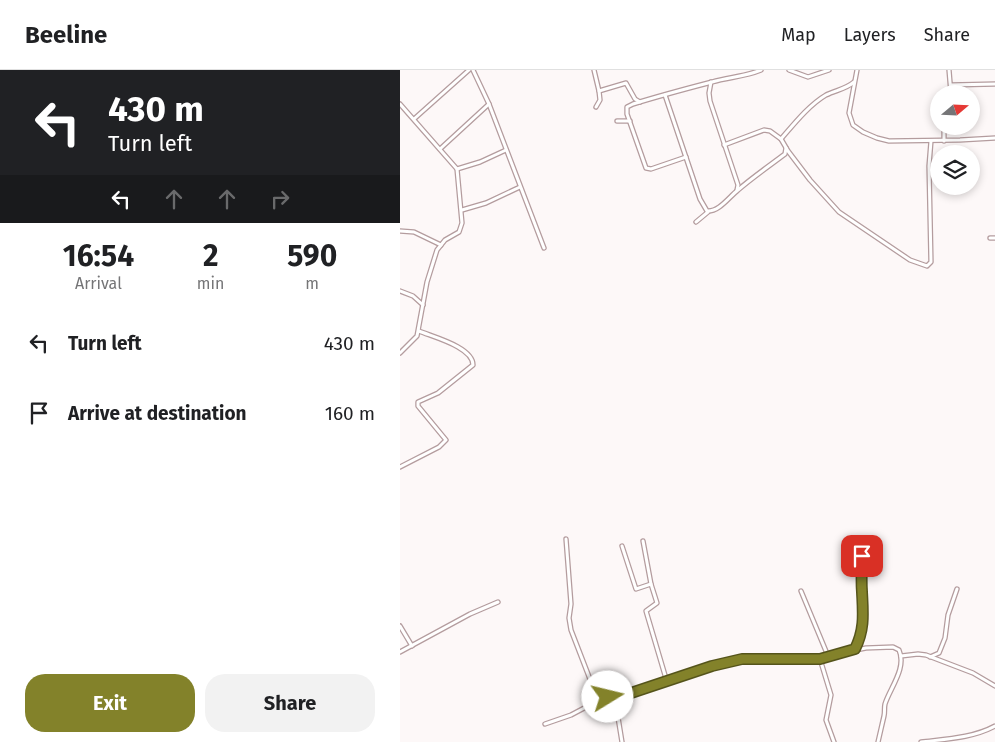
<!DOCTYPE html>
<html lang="en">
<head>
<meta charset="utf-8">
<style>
  :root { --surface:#fff; --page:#f2f2f2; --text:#202124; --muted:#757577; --line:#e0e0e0; --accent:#83822a }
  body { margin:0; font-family:"Fira Sans",sans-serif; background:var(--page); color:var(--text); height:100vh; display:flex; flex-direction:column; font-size:19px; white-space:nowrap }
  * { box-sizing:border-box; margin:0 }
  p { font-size:16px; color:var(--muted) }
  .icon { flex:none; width:28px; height:28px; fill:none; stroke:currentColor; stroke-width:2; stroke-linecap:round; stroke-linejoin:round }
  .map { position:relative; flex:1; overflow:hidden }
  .drawer { display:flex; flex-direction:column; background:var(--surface); width:400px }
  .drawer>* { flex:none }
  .guide { background:#202124; color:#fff; overflow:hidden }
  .needle { width:32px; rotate:71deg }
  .buttons { position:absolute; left:530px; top:15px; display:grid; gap:10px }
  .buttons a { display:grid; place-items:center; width:50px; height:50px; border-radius:50%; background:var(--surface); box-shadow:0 2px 8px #0003; font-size:25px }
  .pin { position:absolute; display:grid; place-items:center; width:42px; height:42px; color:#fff; margin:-21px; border-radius:10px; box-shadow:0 2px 8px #0006 }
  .me { position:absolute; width:55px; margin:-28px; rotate:81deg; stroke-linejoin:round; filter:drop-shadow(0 0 4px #0008) }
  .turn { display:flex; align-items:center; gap:18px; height:105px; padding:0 25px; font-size:22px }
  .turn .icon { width:65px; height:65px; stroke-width:2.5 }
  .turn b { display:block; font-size:35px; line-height:42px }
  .lanes { display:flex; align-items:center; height:48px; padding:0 25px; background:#0003; justify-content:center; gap:25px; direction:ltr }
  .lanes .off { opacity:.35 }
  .eta { display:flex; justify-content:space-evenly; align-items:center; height:85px; text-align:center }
  .eta b { font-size:30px; font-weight:700; line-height:35px }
  .primary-button { display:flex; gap:10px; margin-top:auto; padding:10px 25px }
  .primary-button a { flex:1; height:58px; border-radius:20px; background:var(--accent); color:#fff; font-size:20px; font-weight:700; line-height:58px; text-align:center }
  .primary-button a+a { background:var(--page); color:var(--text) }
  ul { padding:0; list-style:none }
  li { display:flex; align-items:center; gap:15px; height:70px; padding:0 25px }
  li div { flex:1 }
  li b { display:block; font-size:19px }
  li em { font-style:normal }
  header { display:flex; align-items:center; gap:30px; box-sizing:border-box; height:70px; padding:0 25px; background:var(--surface); border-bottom:1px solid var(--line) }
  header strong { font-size:24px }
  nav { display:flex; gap:28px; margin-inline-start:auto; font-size:18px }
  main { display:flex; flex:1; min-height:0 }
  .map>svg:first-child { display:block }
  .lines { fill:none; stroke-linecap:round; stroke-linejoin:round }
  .street-casing { stroke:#b49c9e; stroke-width:5.5 }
  .street { stroke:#fff; stroke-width:3 }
  .route-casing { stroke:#55541b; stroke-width:12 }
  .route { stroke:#83822a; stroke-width:9 }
</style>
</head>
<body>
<header>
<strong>Beeline</strong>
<nav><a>Map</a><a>Layers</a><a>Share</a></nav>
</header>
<main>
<section class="drawer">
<div class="guide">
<div class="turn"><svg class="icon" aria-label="left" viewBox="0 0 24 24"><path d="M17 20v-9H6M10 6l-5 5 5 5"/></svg><div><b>430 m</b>Turn left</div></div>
<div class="lanes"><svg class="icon" aria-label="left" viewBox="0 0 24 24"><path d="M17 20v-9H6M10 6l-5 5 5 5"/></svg><svg class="icon off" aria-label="ahead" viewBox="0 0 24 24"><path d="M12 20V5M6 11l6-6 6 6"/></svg><svg class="icon off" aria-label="ahead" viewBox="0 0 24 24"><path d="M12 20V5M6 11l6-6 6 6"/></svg><svg class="icon off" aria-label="right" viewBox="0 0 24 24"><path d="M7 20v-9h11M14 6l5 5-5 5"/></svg></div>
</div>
<div class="eta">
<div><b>16:54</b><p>Arrival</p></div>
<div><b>2</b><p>min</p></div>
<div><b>590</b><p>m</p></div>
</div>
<ul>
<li><svg class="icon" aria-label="left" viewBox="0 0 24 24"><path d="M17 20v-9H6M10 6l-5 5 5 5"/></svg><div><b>Turn left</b></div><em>430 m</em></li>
<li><svg class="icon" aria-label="arrive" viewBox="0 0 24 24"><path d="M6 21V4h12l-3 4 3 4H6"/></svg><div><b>Arrive at destination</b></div><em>160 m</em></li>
</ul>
<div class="primary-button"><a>Exit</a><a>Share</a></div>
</section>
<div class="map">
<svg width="595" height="672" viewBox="0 0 595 672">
  <rect width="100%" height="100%" fill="#fdf8f8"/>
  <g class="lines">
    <g class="street-casing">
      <g id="street">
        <path d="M73 0 89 34 144 178"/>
        <path d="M194 0 199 21 226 13 235 29 240 32"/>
        <path d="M389 0 408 7 429 0"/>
        <path d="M457 0 449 43 453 55 463 62 477 68 489 71 560 70 595 68"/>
        <path d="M549 0 551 24"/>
        <path d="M311 12 309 23 310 31 338 115 337 120"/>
        <path d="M551 15 595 14"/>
        <path d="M265 25 300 129 307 141C319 142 329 127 338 120 353 107 369 96 385 84L386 78"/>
        <path d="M0 34 57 99 62 153 59 162 45 170 37 180 27 212 17 266 0 283"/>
        <path d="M196 37 200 30 199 21"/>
        <path d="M14 49 69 0"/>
        <path d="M217 51H230"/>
        <path d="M544 56V71"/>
        <path d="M381 69C394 54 409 35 426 25 436 20 446 19 454 12"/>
        <path d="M324 75 364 60 370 61 381 69 388 81 410 110 439 142 510 190 527 196 531 192 529 96 531 71"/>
        <path d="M40 79 89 34"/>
        <path d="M286 87 251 99 246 98 227 44V37L233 34C259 26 285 19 312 12 328 7 344 7 361 0"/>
        <path d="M57 99 80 92 106 80"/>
        <path d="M62 140 86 133 120 117"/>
        <path d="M296 152 308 142"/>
        <path d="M0 161 14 162 41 175"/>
        <path d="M590 168H595"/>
        <path d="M0 221 13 226 23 235"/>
        <path d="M0 397 39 377 46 370 18 336V332L38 323 73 295C73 277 33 267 19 261"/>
        <path d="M166 469 171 534 169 548 171 560 198 630"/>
        <path d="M243 471 251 514"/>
        <path d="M222 476 236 519 251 514 257 533 246 541 267 612"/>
        <path d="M401 521 428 586"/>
        <path d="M0 556 12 576"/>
        <path d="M455 579 462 560 464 537 462 521V487"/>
        <path d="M0 582 70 544 98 532"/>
        <path d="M501 586 518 584 526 585 573 603 595 616"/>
        <path d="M530 587 539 583 545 568 548 545 557 519"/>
        <path d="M420 589 431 625 426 650 434 672"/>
        <path d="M217 630 216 635 222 672"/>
        <path d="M145 654 171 645 205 627 217 630 225 625 312 596 342 589H420L436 584 466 578 493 577 499 580C507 598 490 618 485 634 484 638 485 642 484 646 482 655 480 663 478 672"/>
        <path d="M521 672C546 669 573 668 595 656"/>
      </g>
    </g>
    <use href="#street" class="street"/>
  </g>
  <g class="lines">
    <g class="route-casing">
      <path id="route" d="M208 627 217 630 225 625 312 596 342 589H420L455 579C465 559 463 543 462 522 461 510 462 498 462 486"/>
    </g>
    <use href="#route" class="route"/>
  </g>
</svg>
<div class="buttons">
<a><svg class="needle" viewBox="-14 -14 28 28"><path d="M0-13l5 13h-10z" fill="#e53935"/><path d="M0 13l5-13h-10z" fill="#757577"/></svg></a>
<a><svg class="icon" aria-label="layers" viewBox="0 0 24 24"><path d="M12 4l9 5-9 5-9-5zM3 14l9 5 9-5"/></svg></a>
</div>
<div class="pin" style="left:462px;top:486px;background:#d93025"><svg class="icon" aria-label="arrive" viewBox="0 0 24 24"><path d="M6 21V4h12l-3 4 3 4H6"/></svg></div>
<svg class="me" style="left:208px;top:627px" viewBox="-20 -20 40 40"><circle r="19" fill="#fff"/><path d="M0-13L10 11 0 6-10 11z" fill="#83822a"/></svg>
</div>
</main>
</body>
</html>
